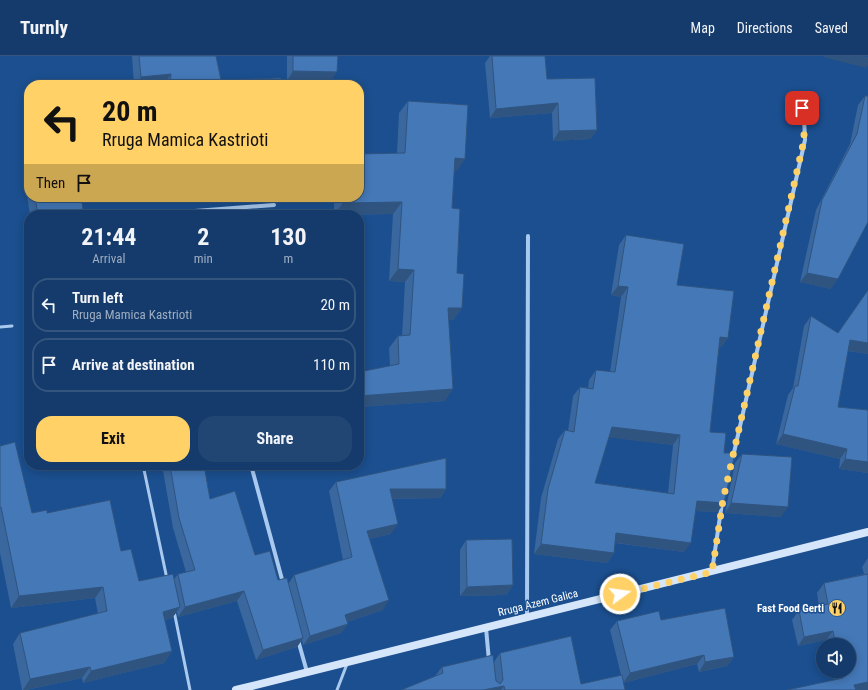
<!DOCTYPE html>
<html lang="en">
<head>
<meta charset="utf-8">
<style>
  :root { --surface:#143b6b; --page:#214673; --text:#f1f3f6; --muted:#9dadc1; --line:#33557e; --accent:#ffd166 }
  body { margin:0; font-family:"Roboto Condensed",sans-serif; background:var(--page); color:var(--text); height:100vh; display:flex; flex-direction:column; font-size:15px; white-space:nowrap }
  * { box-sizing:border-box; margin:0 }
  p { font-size:13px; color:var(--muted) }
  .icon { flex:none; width:22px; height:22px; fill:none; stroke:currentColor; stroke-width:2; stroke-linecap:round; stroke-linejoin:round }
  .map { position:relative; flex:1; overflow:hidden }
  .side { position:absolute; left:24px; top:154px; width:340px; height:260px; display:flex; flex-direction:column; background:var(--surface); border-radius:16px; box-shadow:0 2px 10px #0003,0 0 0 1px var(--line) }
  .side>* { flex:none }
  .top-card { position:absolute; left:24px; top:24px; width:340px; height:122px; border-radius:16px; box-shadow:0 2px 10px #0003,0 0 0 1px var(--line); background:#ffd166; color:#111; overflow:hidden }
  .tools { position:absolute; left:816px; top:582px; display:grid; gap:8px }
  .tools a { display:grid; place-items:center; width:40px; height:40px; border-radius:50%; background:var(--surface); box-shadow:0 2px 10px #0003,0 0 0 1px var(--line); font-size:20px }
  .pin { position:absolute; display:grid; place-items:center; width:34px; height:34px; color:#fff; margin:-17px; border-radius:8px; box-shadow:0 2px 6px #0006 }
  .me { position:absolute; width:44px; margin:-22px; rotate:76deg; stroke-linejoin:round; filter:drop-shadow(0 0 3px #0008) }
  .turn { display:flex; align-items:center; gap:14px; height:84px; padding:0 12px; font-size:18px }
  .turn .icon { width:52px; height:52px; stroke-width:2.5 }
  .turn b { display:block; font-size:28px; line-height:34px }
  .then { display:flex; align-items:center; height:38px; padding:0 12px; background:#0003; gap:8px; font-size:15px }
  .eta { display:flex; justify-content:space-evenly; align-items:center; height:68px; text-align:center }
  .eta b { font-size:24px; font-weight:700; line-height:28px }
  .primary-button { display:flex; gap:8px; margin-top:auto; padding:8px 12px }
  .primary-button a { flex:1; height:46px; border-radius:16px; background:var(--accent); color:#111; font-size:16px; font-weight:700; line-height:46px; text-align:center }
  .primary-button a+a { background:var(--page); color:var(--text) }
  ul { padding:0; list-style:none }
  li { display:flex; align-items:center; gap:12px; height:54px; margin:0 8px 6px; padding:0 4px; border:2px solid var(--line); border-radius:16px }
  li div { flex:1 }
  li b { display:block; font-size:15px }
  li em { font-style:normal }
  header { display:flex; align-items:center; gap:24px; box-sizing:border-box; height:56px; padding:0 20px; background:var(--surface); border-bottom:1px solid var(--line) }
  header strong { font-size:19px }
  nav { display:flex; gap:22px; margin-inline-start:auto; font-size:14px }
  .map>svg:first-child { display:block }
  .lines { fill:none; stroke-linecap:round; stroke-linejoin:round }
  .lane { stroke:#a9c9ee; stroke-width:3 }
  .street { stroke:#a9c9ee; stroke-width:4 }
  .secondary { stroke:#d6e6fa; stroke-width:8 }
  .wall { fill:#3a679d; fill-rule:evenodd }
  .shaded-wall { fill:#305480 }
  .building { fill:#4478b7; stroke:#305480; fill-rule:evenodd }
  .route { stroke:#ffd166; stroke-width:7; stroke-dasharray:0 12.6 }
  .labels { text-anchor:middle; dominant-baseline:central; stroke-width:3; stroke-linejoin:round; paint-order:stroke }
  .street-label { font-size:11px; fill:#fff; stroke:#1b4f8f }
  .poi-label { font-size:11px; font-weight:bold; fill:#fff; stroke:#1b4f8f; text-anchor:end }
</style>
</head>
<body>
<header>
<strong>Turnly</strong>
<nav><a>Map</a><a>Directions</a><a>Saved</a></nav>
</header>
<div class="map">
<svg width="868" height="634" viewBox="0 0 868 634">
  <rect width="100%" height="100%" fill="#1b4f8f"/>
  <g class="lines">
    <g class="lane">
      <path d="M0 271 12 270"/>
      <path d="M143 409 167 523"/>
      <path d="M174 555 190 634"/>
      <path d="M337 634 347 608"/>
    </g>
    <g class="street">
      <path d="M190 159 195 155 274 149"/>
      <path d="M733 401 805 84 804 60 800 44"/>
      <path d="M251 409 283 527"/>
      <path d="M712 515 722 447"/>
      <path d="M527 561 528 180"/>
      <path d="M486 572 489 605"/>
      <path d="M298 584 307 616"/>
    </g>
    <path class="secondary" d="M236 634 868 476"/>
  </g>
  <g class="wall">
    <path d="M132 0H216L221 24 281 29H164V28L149 29H134Z"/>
    <path d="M287 0H338L331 25H287Z"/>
    <path d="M490 0H545L547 23 597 74 590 83 553 85 552 57 490 62 485 7Z"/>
    <path d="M865 40 831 233 800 226 816 154 850 88 858 49Z"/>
    <path d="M408 45 457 115 454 114 452 152 457 217 462 252 453 264H449L445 345 359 351V316L390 310 389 292 398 280H402L405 226 389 225 393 158 334 159V141H359L397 97 399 57Z"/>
    <path d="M29 105V141H81L79 159H30L23 113Z"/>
    <path d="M626 179 677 229 728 282 721 291H719L710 376 718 456 696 455 684 496 615 487 614 497 607 507 534 498 541 442 558 383 565 374 568 375 573 340 580 331 588 332 589 324 596 314 610 316 621 241 611 239 619 189ZM609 381 673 389 668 437 595 427Z"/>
    <path d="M868 234V298L848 295 838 351 868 354V417L839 413 840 403 776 388 788 339 793 332 804 270 811 260 838 277Z"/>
    <path d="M0 390 32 457H47L121 495 139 525 174 523 178 518 186 516 173 472 162 409H204L210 443 255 499 278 524 289 527 294 519 343 504 329 435 336 426 446 433 440 442 392 443 391 478 369 483 383 554 347 566 348 568 341 577 303 589 302 584 297 591 256 604 237 545 178 561 177 556 172 562 165 564 172 595 164 607 83 627 82 622 26 634H22L13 588 20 577 98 558 95 542 11 552 0 497Z"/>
    <path d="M742 398 781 461 725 457 735 407Z"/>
    <path d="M466 484 513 529 506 539 460 540V494Z"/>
    <path d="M868 502V634L834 623 833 615H849V589H827L826 584 798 590 792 564 799 554 819 550 817 537 824 527 864 518 862 511Z"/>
    <path d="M661 564 734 601 727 610 699 616 697 608 623 627 625 634H401L435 620 442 611 494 606 500 597 581 628 621 619 610 574 617 565Z"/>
  </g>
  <g class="shaded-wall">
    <path d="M824 0H864L868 1V9L866 12 823 1Z"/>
    <path d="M293 15 337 16 331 25H287Z"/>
    <path d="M171 18 164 28 149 29H136L141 21Z"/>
    <path d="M558 47 552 57 490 62 496 53Z"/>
    <path d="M597 74 590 83 553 85 559 75Z"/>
    <path d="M455 102 465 103 457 115 447 114Z"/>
    <path d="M402 146 393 158 334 159 343 147Z"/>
    <path d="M83 153 79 159H42Z"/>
    <path d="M398 213 414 214 405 226 389 225Z"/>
    <path d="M807 217 838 223 831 233 800 226Z"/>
    <path d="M618 230 628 231 621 241 611 239Z"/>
    <path d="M448 252H462L453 264H440Z"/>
    <path d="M720 281 728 282 721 291 713 290Z"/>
    <path d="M850 284 868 287V298L844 294Z"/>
    <path d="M453 333 445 345 359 351V340Z"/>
    <path d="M612 371 680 379 673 389 605 381Z"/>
    <path d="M783 378 847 393 840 403 776 388Z"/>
    <path d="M845 403 868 406V417L839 413Z"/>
    <path d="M390 433H446L440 442 383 443Z"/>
    <path d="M697 445 724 447 718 456 690 455Z"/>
    <path d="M731 447 788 451 781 461 725 457Z"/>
    <path d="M398 468 391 478 360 485 367 475Z"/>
    <path d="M616 477 691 487 684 496 610 486Z"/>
    <path d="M541 488 614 497 607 507 534 498Z"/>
    <path d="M513 529 506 539 460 540 467 531Z"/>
    <path d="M103 531 95 542 11 552 19 540Z"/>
    <path d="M244 535 237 545 178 561 185 551Z"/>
    <path d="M389 544 383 554 338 569 345 559Z"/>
    <path d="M180 551 172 562 155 567 163 556Z"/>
    <path d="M348 568 341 577 303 589 310 580Z"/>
    <path d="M833 575 826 584 798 590 804 581Z"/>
    <path d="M303 582 297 591 256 604 263 594Z"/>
    <path d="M172 595 164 607 83 627 91 615Z"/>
    <path d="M704 599 697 608 623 627 630 617Z"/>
    <path d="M734 601 727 610 699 616 705 606Z"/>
    <path d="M90 611 82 622 26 634H23L30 623Z"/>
    <path d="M868 626V634H851L854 629Z"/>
    <path d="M504 630 501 634H483Z"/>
  </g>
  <g class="building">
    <path d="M139 0H216L221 24 281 22V29H170L171 18 141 21Z"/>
    <path d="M293 0H338L337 16 293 15Z"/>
    <path d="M492 0H545L547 23 595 22 597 74 559 75 558 47 496 53Z"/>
    <path d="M865 40H868V166L838 223 807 217 822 144 857 78Z"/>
    <path d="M408 45 468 49 465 103 455 102 452 152 460 153 457 217 464 218 462 252H448L453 333 359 340V316L399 308 398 280 410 279 414 214 398 213 402 146 343 147 342 141H359V98L405 97Z"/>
    <path d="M35 141H81L83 153 42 159H38Z"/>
    <path d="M626 179 684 188 677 229 734 235 728 282 720 281 710 376 726 377 724 397H735L724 447 697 445 691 487 616 477 614 497 541 488 548 433 565 374 574 376 580 331 593 333 596 314 615 316 628 231 618 230ZM612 371 680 379 674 438 595 427Z"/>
    <path d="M868 234V287L850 284 838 351 868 354V406L845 403 847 393 783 378 795 330H798L811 260 838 277Z"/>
    <path d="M15 386 32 457 47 454V457L110 444 121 495 131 493 139 525 173 518 180 551 163 556 172 595 91 615 90 611 30 623 20 577 107 555 103 531 19 540 1 451 0 452V390Z"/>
    <path d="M742 398 792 401 788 451 731 447Z"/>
    <path d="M446 402V433H390L398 468 367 475 389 544 345 559 348 568 310 580 294 519 352 501 336 426Z"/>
    <path d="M170 409H204L210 443 235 435 255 499 270 495 278 524 287 522 303 582 263 594 244 535 185 551 178 518 195 514 179 462Z"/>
    <path d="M512 483 513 529 467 531 466 484Z"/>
    <path d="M868 518V626L854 629 856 634H787L843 622 841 615H849V589H836L833 575 804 581 799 554 828 548 824 527Z"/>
    <path d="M725 552 734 601 705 606 704 599 630 617 617 565 659 555 661 564Z"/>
    <path d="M571 580 581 628 622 619 625 634H505L504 630 483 634H401L443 617 442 611 493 599 496 625 500 628 503 624 500 597Z"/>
  </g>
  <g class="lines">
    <path class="route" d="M620 538 712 516 723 444 804 84V60L802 52"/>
  </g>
  <defs>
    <g id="restaurant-disc" transform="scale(0.9)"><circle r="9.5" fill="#ffd166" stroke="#1b4f8f"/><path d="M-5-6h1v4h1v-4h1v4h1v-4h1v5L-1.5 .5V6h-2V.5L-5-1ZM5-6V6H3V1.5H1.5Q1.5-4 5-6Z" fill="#111"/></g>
  </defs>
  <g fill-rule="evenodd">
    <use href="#restaurant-disc" x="837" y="552"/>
  </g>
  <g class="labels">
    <g class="street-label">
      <text transform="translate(538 547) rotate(-14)">Rruga Azem Galica</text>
    </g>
    <g class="poi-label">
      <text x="824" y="552">Fast Food Gerti</text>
    </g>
  </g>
</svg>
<div class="tools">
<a><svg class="icon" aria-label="sound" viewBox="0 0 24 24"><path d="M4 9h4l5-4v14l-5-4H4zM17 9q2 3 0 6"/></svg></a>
</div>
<div class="pin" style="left:802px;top:52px;background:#d93025"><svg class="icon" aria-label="arrive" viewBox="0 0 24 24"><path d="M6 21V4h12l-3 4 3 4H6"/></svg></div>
<svg class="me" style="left:620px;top:538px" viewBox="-20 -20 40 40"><circle r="17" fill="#ffd166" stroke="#fff" stroke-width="3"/><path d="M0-11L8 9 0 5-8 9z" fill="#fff"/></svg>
<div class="top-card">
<div class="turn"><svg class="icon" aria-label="left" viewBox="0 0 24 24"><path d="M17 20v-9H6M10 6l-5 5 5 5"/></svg><div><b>20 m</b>Rruga Mamica Kastrioti</div></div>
<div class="then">Then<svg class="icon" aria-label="arrive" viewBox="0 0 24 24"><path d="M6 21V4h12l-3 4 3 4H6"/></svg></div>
</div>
<section class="side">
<div class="eta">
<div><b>21:44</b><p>Arrival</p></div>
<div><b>2</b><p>min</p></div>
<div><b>130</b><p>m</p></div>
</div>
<ul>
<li><svg class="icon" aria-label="left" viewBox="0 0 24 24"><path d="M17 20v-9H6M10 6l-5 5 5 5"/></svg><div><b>Turn left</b><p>Rruga Mamica Kastrioti</p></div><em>20 m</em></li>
<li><svg class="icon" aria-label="arrive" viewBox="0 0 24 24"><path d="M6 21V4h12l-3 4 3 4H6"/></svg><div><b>Arrive at destination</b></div><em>110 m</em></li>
</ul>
<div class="primary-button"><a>Exit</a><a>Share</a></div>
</section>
</div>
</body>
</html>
